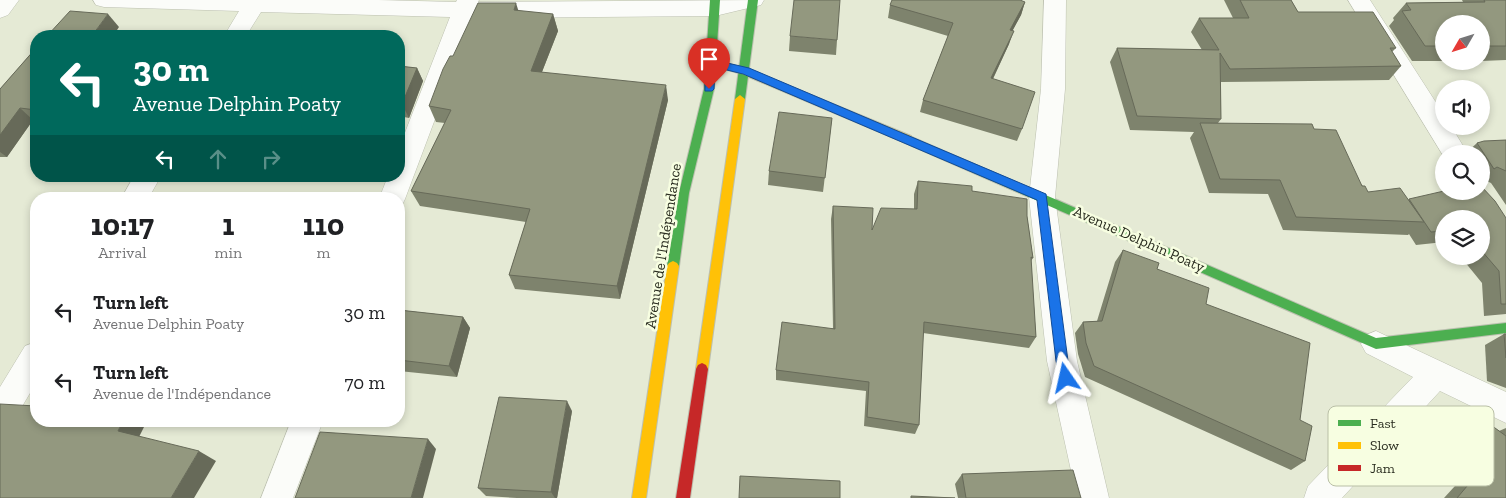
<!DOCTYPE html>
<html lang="en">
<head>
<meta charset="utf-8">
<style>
  :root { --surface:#fff; --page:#f2f2f2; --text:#202124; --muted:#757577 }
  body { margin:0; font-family:"Zilla Slab",serif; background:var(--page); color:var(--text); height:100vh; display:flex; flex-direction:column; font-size:19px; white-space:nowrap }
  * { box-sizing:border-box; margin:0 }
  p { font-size:16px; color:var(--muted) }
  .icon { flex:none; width:28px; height:28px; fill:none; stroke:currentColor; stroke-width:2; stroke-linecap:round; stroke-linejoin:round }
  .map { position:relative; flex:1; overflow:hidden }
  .side { position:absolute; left:30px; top:192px; width:375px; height:235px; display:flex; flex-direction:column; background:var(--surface); border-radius:20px; box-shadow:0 2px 8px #0003 }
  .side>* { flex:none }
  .guide { position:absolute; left:30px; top:30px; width:375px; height:152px; border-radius:20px; box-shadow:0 2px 8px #0003; background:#00695c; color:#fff; overflow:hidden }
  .needle { width:32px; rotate:231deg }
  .controls { position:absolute; left:1435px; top:15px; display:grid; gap:10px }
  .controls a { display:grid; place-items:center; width:55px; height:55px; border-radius:50%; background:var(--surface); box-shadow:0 2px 8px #0003; font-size:25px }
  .pin { position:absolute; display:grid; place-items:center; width:42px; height:42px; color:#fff; margin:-51px -21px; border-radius:50% 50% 50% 0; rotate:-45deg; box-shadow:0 0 5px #0007 }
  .pin .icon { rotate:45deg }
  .me { position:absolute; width:55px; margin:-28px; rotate:349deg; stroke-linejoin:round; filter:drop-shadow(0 0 4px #0008) }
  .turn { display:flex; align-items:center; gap:18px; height:105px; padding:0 20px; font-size:22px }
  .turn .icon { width:65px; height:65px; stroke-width:2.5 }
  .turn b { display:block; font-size:35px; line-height:42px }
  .lanes { display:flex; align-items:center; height:48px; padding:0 20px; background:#0003; justify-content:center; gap:25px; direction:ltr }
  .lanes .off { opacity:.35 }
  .eta { display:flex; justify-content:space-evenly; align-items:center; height:85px; text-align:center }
  .eta b { font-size:30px; font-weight:700; line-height:35px }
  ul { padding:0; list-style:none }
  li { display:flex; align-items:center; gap:15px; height:70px; padding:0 20px }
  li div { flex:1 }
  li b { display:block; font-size:19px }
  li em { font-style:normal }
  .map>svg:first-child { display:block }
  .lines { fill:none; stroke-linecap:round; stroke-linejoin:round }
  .street-casing { stroke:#bcc0b0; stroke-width:1 }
  .fast-casing { stroke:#bcc0b0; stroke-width:2 }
  .slow-casing { stroke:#bcc0b0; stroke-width:2 }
  .jam-casing { stroke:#bcc0b0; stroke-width:2 }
  .street { fill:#fbfcf9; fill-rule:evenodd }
  .fast { fill:#4caf50; fill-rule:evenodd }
  .slow { fill:#ffc107; fill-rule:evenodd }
  .jam { fill:#c62828; fill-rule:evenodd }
  .wall { fill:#7e836d }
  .shaded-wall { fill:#676a59 }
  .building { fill:#93987f; stroke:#676a59 }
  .route { fill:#1a73e8; stroke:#114b97 }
  .labels { text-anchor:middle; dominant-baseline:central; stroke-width:5; stroke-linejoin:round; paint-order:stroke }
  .street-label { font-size:15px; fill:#282b1e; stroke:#f7fee1 }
  .key { fill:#f7fee1; stroke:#b9bfa6; stroke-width:1 }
  .key-label { font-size:14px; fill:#282b1e }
</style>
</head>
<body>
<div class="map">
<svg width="1506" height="498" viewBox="0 0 1506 498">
  <rect width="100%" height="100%" fill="#e5ead5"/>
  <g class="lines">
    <g class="street-casing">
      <g id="street">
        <path d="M0 0H19L8 15 0 18Z"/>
        <path d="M93 0H378L456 2 457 0H479L478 2 764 0 761 5 715 16 473 18 405 199 401 207H399V199H379L388 176H399V148L450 17 261 12 246 36H224L239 11 104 7 96 5Z"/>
        <path d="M1044 0H1066L1065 89 1055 197 1077 361 1109 498H1077L1047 361 1029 197 1041 89Z"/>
        <path d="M1348 0H1370L1444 115V126H1451L1468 154H1444V157Z"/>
        <path d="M134 176H161L148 199H121Z"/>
        <path d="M1376 331 1506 392V423L1440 391 1342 498H1304L1308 486 1413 377 1366 353 1361 344 1366 335Z"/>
        <path d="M36 342V383L11 425 0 430V387L25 346Z"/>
        <path d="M291 421H323L293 498H261Z"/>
      </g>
    </g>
    <g class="fast-casing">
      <g id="fast">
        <path d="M710 0H720L714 89 689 193 679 266 677 269 673 271 669 269 667 266 679 193 704 89Z"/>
        <path d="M748 0H758L745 99 740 103 735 99Z"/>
        <path d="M907 135 1376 338 1506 323V333L1376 349 903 142 902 139 903 136Z"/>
      </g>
    </g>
    <g class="slow-casing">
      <g id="slow">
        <path d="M710 59 748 69 911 136 912 139 911 142H903L742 74 707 64V60Z"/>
        <path d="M740 95 745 99 708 369 706 373 702 375 698 373 696 369 735 99Z"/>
        <path d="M673 261 677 263 679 266 646 498H632L667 266 669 263Z"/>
      </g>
    </g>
    <g class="jam-casing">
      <path id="jam" d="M702 363 706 365 708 369 690 498H676L696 369 698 365Z"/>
    </g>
    <use href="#street" class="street"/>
    <use href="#fast" class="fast"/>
    <use href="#slow" class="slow"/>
    <use href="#jam" class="jam"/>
  </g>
  <g class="wall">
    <path d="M1224 0H1291L1298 12 1396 48 1392 52 1401 66 1389 80 1221 82V119L1218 123 1314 129 1368 192 1408 200 1409 199 1506 218V314L1484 316 1482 283 1460 256H1481V219H1444V242L1416 245 1409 234 1408 235 1283 230 1268 194 1209 193 1190 138 1194 132 1130 130 1110 62 1117 48 1202 50 1191 32 1199 18H1233Z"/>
    <path d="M1462 0H1506V60L1481 61V24H1444V61H1412L1389 26 1394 20 1393 18 1406 3 1463 2Z"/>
    <path d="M1025 2 1021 15 1012 31 1009 44 993 79 1022 129 1017 141 920 112 923 100 948 36 888 18 890 5Z"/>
    <path d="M519 11 553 14 558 31 542 72 668 100 620 299 515 289 509 275 526 222 420 206 411 191 445 123 436 122 429 106 453 56Z"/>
    <path d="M790 36 837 40 836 55 789 51Z"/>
    <path d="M36 48V121L33 120 7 157H0V89Z"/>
    <path d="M399 66 417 68 423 81 409 118 399 116Z"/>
    <path d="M832 118 823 192 768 185 769 171Z"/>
    <path d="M1506 140V205L1491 183 1482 179 1481 180V154H1465L1477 143Z"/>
    <path d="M918 181 972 191 1027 216 1033 258 1031 261 1036 337 1029 348 923 333 919 425 915 434 864 426 866 391 776 380V370L833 328 831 219 833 206 872 230 914 209V194Z"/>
    <path d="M1123 250 1157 269 1206 304 1300 420 1305 461 1291 470 1085 377 1078 354 1075 333 1083 322 1097 321 1115 262Z"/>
    <path d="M399 310 463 317 470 328 457 377 399 371Z"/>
    <path d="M1504 334H1506V388L1487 381 1485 345Z"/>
    <path d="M1469 409 1499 431 1506 428V498H1444L1465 475 1428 446 1450 419Z"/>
    <path d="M572 411 557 498H517L486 496 478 488Z"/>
    <path d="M962 474 1081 498H958L955 484Z"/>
  </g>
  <g class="shaded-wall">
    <path d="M1025 2 1021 15 1006 43 1010 30Z"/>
    <path d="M516 3 521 19 514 10Z"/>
    <path d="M108 14 119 27 113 36 94 33Z"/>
    <path d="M553 14 558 31 536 87 531 71Z"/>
    <path d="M1014 31 1009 44 987 91 991 78Z"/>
    <path d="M417 68 423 81 409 118 402 104Z"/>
    <path d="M666 85 668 100 620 299 617 286Z"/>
    <path d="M20 108 33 120 7 157 0 152V135Z"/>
    <path d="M463 317 470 328 457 377 449 366Z"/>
    <path d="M567 401 572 411 557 498H555L551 492Z"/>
    <path d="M123 421H143L146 423 137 441 118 431Z"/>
    <path d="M428 439 436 449 423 498H411Z"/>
    <path d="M199 451 216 461 194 498H171Z"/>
  </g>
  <g class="building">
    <path d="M794 0H840L837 40 790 36Z"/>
    <path d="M892 0H1020L1025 2 1010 30 1014 31 991 78 1035 92 1022 129 923 100 953 23 890 5Z"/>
    <path d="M1240 0H1291L1298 12H1373L1396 48H1390L1401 66 1230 69 1220 53 1221 119 1137 116 1117 48 1219 50 1199 18H1249Z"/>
    <path d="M1484 0H1506V46H1481V24H1444V46H1425L1402 11 1411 10 1406 3 1485 2Z"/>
    <path d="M478 3H516L514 10 553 14 531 71 666 85 617 286 509 275 530 209 411 191 451 110 429 106 443 69 450 56H453Z"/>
    <path d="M70 11 108 14 94 33 136 36H47Z"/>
    <path d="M36 48V110L20 108 0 135V89Z"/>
    <path d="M399 66 417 68 402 104H399Z"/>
    <path d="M779 112 832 118 825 178 769 171Z"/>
    <path d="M1200 123 1312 124 1314 129 1336 130 1362 186H1365L1368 192 1400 188 1424 222 1296 217 1280 180 1220 179Z"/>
    <path d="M1506 140V171L1497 167 1494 169 1477 143 1484 141Z"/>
    <path d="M918 181 972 186V191L1027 199V216L1033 258 1031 257 1036 337 924 322 919 425 867 417 869 382 776 370 782 322 835 329 833 206 873 208 872 230 881 208 917 209Z"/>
    <path d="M1481 186 1495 201 1506 218V304H1501L1499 271 1481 250V219H1444V231L1431 232 1409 199 1444 191H1481Z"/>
    <path d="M1123 250 1159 263 1157 269 1209 288 1206 304 1310 343 1300 420 1312 426 1305 461 1094 366 1086 343 1083 322 1102 321Z"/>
    <path d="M399 310 463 317 449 366 399 360Z"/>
    <path d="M1504 334H1506V358Z"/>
    <path d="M499 397 567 401 551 492 478 488Z"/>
    <path d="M0 404 36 406V421H123L118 431 199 451 171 498H0Z"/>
    <path d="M1469 409 1506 436V498H1457L1484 466 1446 437Z"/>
    <path d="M320 432 428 439 411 498H295Z"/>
    <path d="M1073 470 1081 498H966L962 474Z"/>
    <path d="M740 476 840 481V498H739Z"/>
    <path d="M911 496 955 498H911Z"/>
  </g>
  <path class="route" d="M710 59 749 68 1046 194 1068 361 1072 378 1070 382 1066 384 1061 382 1056 361 1037 200 743 74 715 67 714 89 712 91H705V62Z"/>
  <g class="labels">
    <g class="street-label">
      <text transform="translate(1139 239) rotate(24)">Avenue Delphin Poaty</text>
      <text transform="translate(663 246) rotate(-81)">Avenue de l'Indépendance</text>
    </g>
  </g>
  <rect x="1328" y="406" width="166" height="80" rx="8" class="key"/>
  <rect x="1338" y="420" width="23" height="6" fill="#4caf50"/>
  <rect x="1338" y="442" width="23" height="7" fill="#ffc107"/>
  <rect x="1338" y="465" width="23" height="6" fill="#c62828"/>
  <g class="key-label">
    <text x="1370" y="428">Fast</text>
    <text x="1370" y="450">Slow</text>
    <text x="1370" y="473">Jam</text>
  </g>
</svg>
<div class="controls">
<a><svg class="needle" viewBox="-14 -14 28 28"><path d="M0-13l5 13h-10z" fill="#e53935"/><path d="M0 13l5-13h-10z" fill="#757577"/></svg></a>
<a><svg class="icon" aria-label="sound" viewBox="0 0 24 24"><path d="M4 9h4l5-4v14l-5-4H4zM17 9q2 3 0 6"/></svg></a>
<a><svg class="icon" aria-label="search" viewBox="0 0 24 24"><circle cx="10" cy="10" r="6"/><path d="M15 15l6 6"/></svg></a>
<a><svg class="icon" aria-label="layers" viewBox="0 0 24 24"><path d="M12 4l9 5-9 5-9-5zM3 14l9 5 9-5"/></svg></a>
</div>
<div class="pin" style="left:709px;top:89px;background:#d93025"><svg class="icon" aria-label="arrive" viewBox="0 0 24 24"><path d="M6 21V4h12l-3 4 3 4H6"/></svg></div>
<svg class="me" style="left:1066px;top:378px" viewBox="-20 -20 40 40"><path d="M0-17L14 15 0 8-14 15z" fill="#1a73e8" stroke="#fff" stroke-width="4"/></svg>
<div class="guide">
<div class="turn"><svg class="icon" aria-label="left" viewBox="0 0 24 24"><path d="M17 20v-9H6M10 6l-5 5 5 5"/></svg><div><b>30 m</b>Avenue Delphin Poaty</div></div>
<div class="lanes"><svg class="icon" aria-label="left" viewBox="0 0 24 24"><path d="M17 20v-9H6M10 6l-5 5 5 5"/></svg><svg class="icon off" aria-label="ahead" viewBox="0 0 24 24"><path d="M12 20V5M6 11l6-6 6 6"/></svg><svg class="icon off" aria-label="right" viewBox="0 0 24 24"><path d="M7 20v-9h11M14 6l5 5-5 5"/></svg></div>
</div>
<section class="side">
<div class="eta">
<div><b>10:17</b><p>Arrival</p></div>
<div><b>1</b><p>min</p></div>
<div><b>110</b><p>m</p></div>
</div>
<ul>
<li><svg class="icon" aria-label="left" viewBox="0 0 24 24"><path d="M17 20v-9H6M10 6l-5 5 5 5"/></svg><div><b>Turn left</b><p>Avenue Delphin Poaty</p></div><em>30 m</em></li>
<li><svg class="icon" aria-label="left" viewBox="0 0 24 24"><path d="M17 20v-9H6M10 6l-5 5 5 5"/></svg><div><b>Turn left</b><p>Avenue de l'Indépendance</p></div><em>70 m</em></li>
</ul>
</section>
</div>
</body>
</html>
